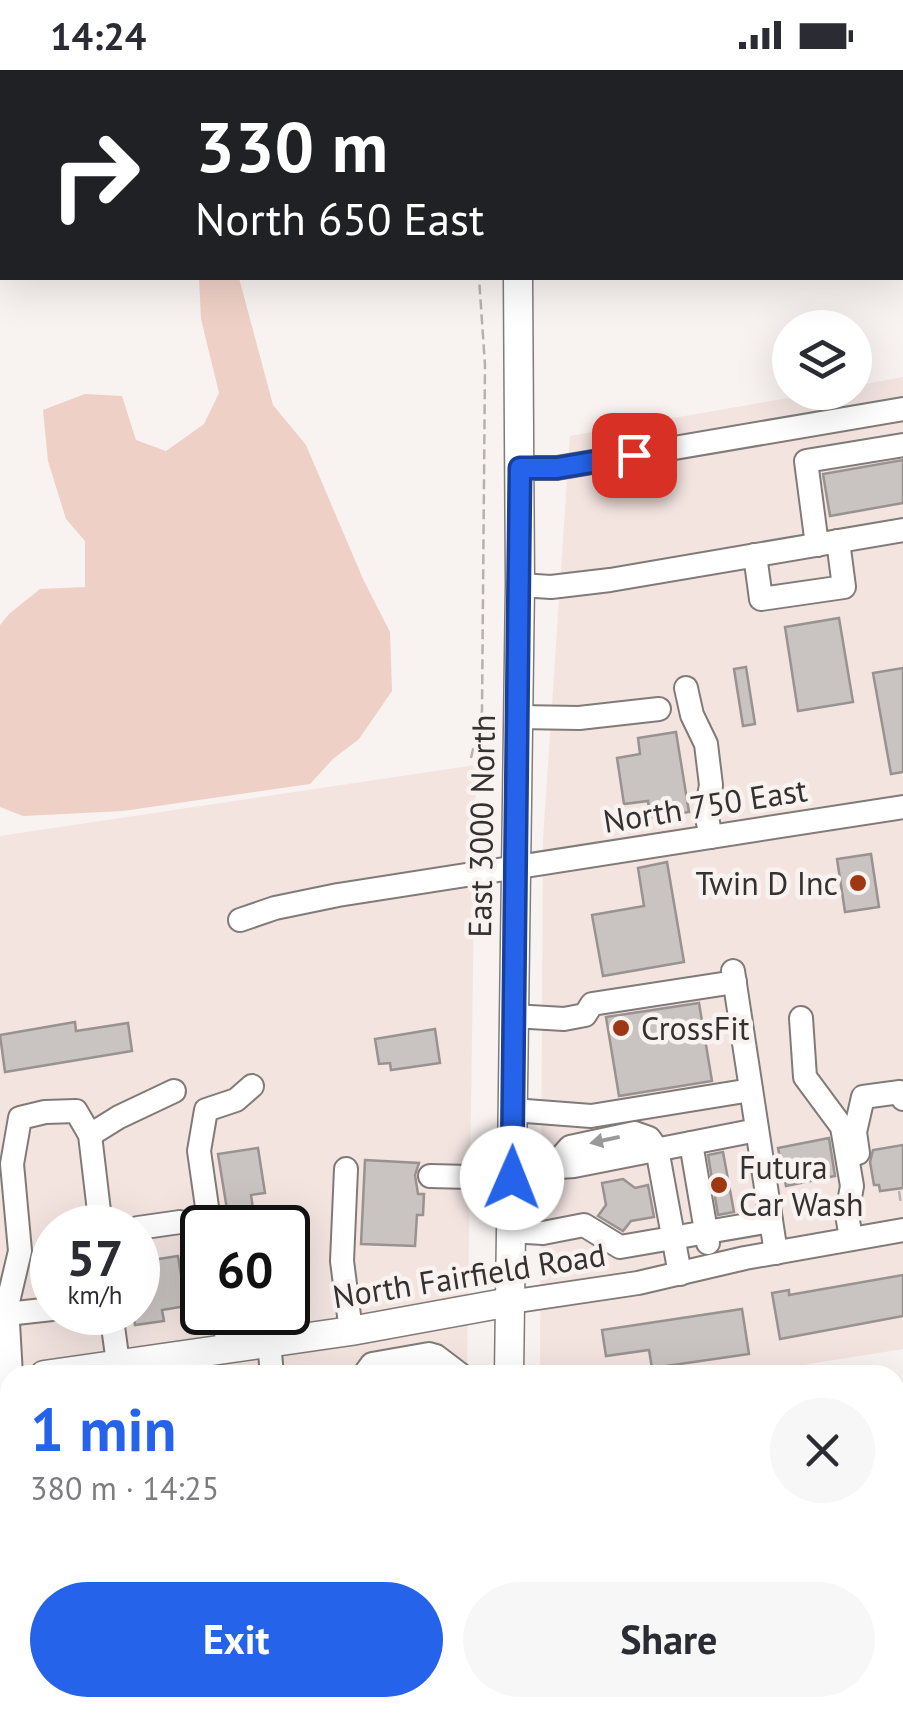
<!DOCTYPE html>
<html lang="en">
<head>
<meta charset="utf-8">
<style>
  :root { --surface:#fff; --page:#f7f7f7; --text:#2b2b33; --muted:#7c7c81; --accent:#2563eb }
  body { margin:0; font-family:"PT Sans",sans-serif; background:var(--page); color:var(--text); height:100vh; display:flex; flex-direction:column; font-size:38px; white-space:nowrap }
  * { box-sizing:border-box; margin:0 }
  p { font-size:32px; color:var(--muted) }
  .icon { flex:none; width:55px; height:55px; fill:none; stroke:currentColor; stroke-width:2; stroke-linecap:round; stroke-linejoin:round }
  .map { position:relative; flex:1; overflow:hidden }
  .details { position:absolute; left:0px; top:1295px; width:905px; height:352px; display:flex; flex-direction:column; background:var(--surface); border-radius:30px 30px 0 0; box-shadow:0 10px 40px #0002 }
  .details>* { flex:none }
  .banner { position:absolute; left:0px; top:0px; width:905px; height:210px; box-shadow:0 10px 40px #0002; background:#202124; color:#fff; overflow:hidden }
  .controls { position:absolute; left:772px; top:240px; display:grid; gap:20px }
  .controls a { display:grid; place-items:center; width:100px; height:100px; border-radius:50%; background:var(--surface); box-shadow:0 10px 40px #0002; font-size:50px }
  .speed { position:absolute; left:30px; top:1135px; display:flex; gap:20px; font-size:50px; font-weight:700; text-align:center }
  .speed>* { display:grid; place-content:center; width:130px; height:130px; border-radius:50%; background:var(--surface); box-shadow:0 10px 40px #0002; line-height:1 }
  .speed small { font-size:25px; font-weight:400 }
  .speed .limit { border:5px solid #111; border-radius:15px; background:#fff; color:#111 }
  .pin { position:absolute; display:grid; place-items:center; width:85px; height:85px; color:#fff; margin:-42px; border-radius:20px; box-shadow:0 5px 15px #0006 }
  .me { position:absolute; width:110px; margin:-55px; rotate:1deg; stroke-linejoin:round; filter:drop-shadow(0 0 8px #0008) }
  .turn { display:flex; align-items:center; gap:35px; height:210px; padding:0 30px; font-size:45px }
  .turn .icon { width:130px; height:130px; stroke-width:2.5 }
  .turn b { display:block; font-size:70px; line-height:85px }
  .round { display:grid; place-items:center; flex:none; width:105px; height:105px; border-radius:52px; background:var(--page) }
  .head { display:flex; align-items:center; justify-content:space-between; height:170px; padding:0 30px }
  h1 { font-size:60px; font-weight:700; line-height:75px; color:var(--accent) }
  .action { display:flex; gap:20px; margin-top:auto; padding:20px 30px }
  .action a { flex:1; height:115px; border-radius:60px; background:var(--accent); color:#fff; font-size:40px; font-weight:700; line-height:115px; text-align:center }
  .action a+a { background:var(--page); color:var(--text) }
  .status { display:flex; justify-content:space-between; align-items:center; height:70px; padding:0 50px; background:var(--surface); direction:ltr }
  .status svg { height:28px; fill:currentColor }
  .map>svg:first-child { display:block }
  .built { fill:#f3e4e0; fill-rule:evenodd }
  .green { fill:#efd0c6 }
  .building { fill:#c9c4c2; stroke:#989391; stroke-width:2.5 }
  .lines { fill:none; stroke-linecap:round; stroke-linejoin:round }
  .minor-casing { stroke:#807b79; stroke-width:26 }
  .major-casing { stroke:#807b79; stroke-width:31 }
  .path { stroke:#b6b1b0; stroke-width:2.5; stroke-dasharray:10 5; stroke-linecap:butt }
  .minor { stroke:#fff; stroke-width:22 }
  .major { stroke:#fff; stroke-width:28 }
  .oneway { fill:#9a9898 }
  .route-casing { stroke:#184099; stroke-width:25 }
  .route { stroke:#2563eb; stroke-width:18 }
  .poi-dot { fill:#9e3814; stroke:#f8f2f0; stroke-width:4 }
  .labels { text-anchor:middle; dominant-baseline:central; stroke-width:9; stroke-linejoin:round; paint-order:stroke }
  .street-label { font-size:32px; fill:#343131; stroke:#f8f2f0 }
  .poi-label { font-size:32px; fill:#343131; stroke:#f8f2f0; text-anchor:start }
</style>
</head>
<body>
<div class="status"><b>14:24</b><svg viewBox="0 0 49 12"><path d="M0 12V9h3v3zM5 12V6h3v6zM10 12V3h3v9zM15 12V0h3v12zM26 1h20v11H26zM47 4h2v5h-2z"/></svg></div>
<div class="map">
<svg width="903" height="1647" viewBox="0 0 903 1647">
  <rect width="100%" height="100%" fill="#f8f2f0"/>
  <g class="built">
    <path d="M903 307V1279L771 1300V1305H540L543 770 570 366 817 323 855 322V316Z"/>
    <path d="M476 695 467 1305H10V1638H424L371 1647H0V766ZM52 1158H138V1242H52ZM202 1158H288V1242H202Z"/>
  </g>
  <path class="green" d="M199 208H239L273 335 306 375 363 509 390 562 392 621 359 669 333 689 310 714 123 741 23 746 0 737V555L9 544 40 519 85 517V471L66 449 48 391 43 340 85 324 122 326 136 370 166 381 204 354 219 323 201 249Z"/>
  <g class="building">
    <path d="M903 390V433L830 446 823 404Z"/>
    <path d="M839 548 853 632 798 641 785 557Z"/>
    <path d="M746 597 755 654 743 656 734 599Z"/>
    <path d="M903 598V702L891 704 873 603Z"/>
    <path d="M676 662 689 742 650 748 648 731 624 734 617 688 640 684 638 668Z"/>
    <path d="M871 784 879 837 845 842 837 789Z"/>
    <path d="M667 792 684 892 603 906 592 845 644 836 638 798Z"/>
    <path d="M699 933 712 1011 619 1026 606 947Z"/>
    <path d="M75 952 76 961 128 953 132 981 5 1002 0 965Z"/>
    <path d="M435 959 440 993 391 1000 390 993 379 994 375 969Z"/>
    <path d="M829 1068 835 1106 786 1116 778 1078Z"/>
    <path d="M903 1075V1118L880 1121 879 1115H874L870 1092 873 1080Z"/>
    <path d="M258 1078 265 1123 251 1125 256 1158H230L218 1084Z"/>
    <path d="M723 1082 734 1142 718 1145 708 1085Z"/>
    <path d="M365 1090 419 1093 415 1105 418 1124H424L423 1145H417L415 1176 361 1174Z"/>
    <path d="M623 1109 635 1118 648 1115 654 1147 631 1151 623 1161 598 1146 606 1135 602 1113Z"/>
    <path d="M178 1186 186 1236 162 1240 164 1251 135 1255 133 1242H138V1230L145 1229 139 1192Z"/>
    <path d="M903 1205V1246L780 1269 772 1223 789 1220V1225Z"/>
    <path d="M742 1239 749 1284 652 1298 649 1280 606 1286 602 1260Z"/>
  </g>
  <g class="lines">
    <g class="minor-casing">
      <g id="minor">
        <path d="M520 398H557L903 339"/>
        <path d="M817 475 806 391 903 375"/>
        <path d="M755 485 761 529 844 517 838 471"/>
        <path d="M520 515 551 517 610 510 903 460"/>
        <path d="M686 618 692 645 706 674 711 715 706 743 711 767"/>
        <path d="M518 647 579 648 659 639"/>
        <path d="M240 850 275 838 338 825 903 737"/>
        <path d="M733 901 776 1183"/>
        <path d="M513 946 564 949 585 945 592 934 735 912"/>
        <path d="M801 948 805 1007 842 1057 852 1116 847 1144 851 1169"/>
        <path d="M513 1040 591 1046 751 1020"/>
        <path d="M90 1065 119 1047 174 1021"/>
        <path d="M691 1073 708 1173"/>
        <path d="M858 1083 855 1062 863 1027 900 1022 903 1029"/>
        <path d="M512 1095 544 1098 574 1096 757 1060"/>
        <path d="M557 1098 562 1086 570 1077 635 1063 649 1068 657 1079 680 1204"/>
        <path d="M346 1099 342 1191 351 1261"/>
        <path d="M430 1106 512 1108"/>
        <path d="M138 1158 180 1152"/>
        <path d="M210 1158 199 1081 206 1040 236 1030 252 1016"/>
        <path d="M510 1161 543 1163 584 1155 620 1177 771 1151"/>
        <path d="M510 1232 638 1213 745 1188 903 1160"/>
        <path d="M111 1242 118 1293"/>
        <path d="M223 1242 228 1277"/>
        <path d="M7 1244 52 1239"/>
        <path d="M269 1272 272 1305"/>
        <path d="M11 1305 7 1236 20 1181 12 1094 20 1048 45 1042 76 1041 90 1065 101 1158"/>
        <path d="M364 1305 372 1294 429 1284 436 1286 461 1305"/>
        <path d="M4 1311 10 1349"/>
        <path d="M895 1499 903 1498"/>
        <path d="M895 1561 903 1615"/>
        <path d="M59 1638 61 1647"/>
        <path d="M129 1638 130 1647"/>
        <path d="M198 1638 199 1647"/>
      </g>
    </g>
    <g class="major-casing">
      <g id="major">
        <path d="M497 0 498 2"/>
        <path d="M523 0V2"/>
        <path d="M44 1305 351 1261 510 1232"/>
        <path d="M509 1305 520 515 518 208"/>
        <path d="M0 1312 10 1310"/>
        <path d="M506 1638V1647"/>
      </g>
    </g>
    <g class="path">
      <path d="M474 0 475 2"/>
      <path d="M471 688 482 641 485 295 479 208"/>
      <path d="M899 1121 901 1135"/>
    </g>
    <use href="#minor" class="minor"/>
    <use href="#major" class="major"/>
  </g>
  <defs><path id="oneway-solid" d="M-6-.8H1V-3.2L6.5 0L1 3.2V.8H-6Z" transform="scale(2.5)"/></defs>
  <use class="oneway" href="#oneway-solid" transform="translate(605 1070) rotate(168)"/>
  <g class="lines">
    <g class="route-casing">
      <path id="route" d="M512 1108 520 398H557L634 385"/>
    </g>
    <use href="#route" class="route"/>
  </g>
  <g class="poi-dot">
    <circle cx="858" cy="813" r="10"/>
    <circle cx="621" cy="958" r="10"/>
    <circle cx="719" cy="1115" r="10"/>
  </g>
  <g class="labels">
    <g class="street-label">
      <text transform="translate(705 735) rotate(-9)">North 750 East</text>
      <text transform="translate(481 756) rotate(-89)">East 3000 North</text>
      <text transform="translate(469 1205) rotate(-9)">North Fairfield Road</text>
    </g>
    <g class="poi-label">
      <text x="838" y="813" text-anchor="end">Twin D Inc</text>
      <text x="641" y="958">CrossFit</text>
      <text x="739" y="1097">Futura<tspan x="739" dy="37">Car Wash</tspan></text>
    </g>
  </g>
</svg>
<div class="controls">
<a><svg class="icon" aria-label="layers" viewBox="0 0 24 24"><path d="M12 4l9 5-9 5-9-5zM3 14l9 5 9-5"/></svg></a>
</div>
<div class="speed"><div>57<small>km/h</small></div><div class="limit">60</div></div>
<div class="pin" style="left:634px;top:385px;background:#d93025"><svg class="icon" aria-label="arrive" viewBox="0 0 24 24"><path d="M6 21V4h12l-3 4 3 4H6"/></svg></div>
<svg class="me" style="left:512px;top:1108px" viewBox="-20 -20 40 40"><circle r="19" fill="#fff"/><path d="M0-13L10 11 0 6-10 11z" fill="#2563eb"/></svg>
<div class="banner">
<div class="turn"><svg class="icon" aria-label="right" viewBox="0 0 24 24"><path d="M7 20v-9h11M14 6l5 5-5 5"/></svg><div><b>330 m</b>North 650 East</div></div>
</div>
<section class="details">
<div class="head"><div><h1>1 min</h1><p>380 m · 14:25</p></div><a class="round"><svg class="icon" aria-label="close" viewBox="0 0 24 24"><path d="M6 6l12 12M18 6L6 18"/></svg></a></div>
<div class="action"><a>Exit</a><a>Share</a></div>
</section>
</div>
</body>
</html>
